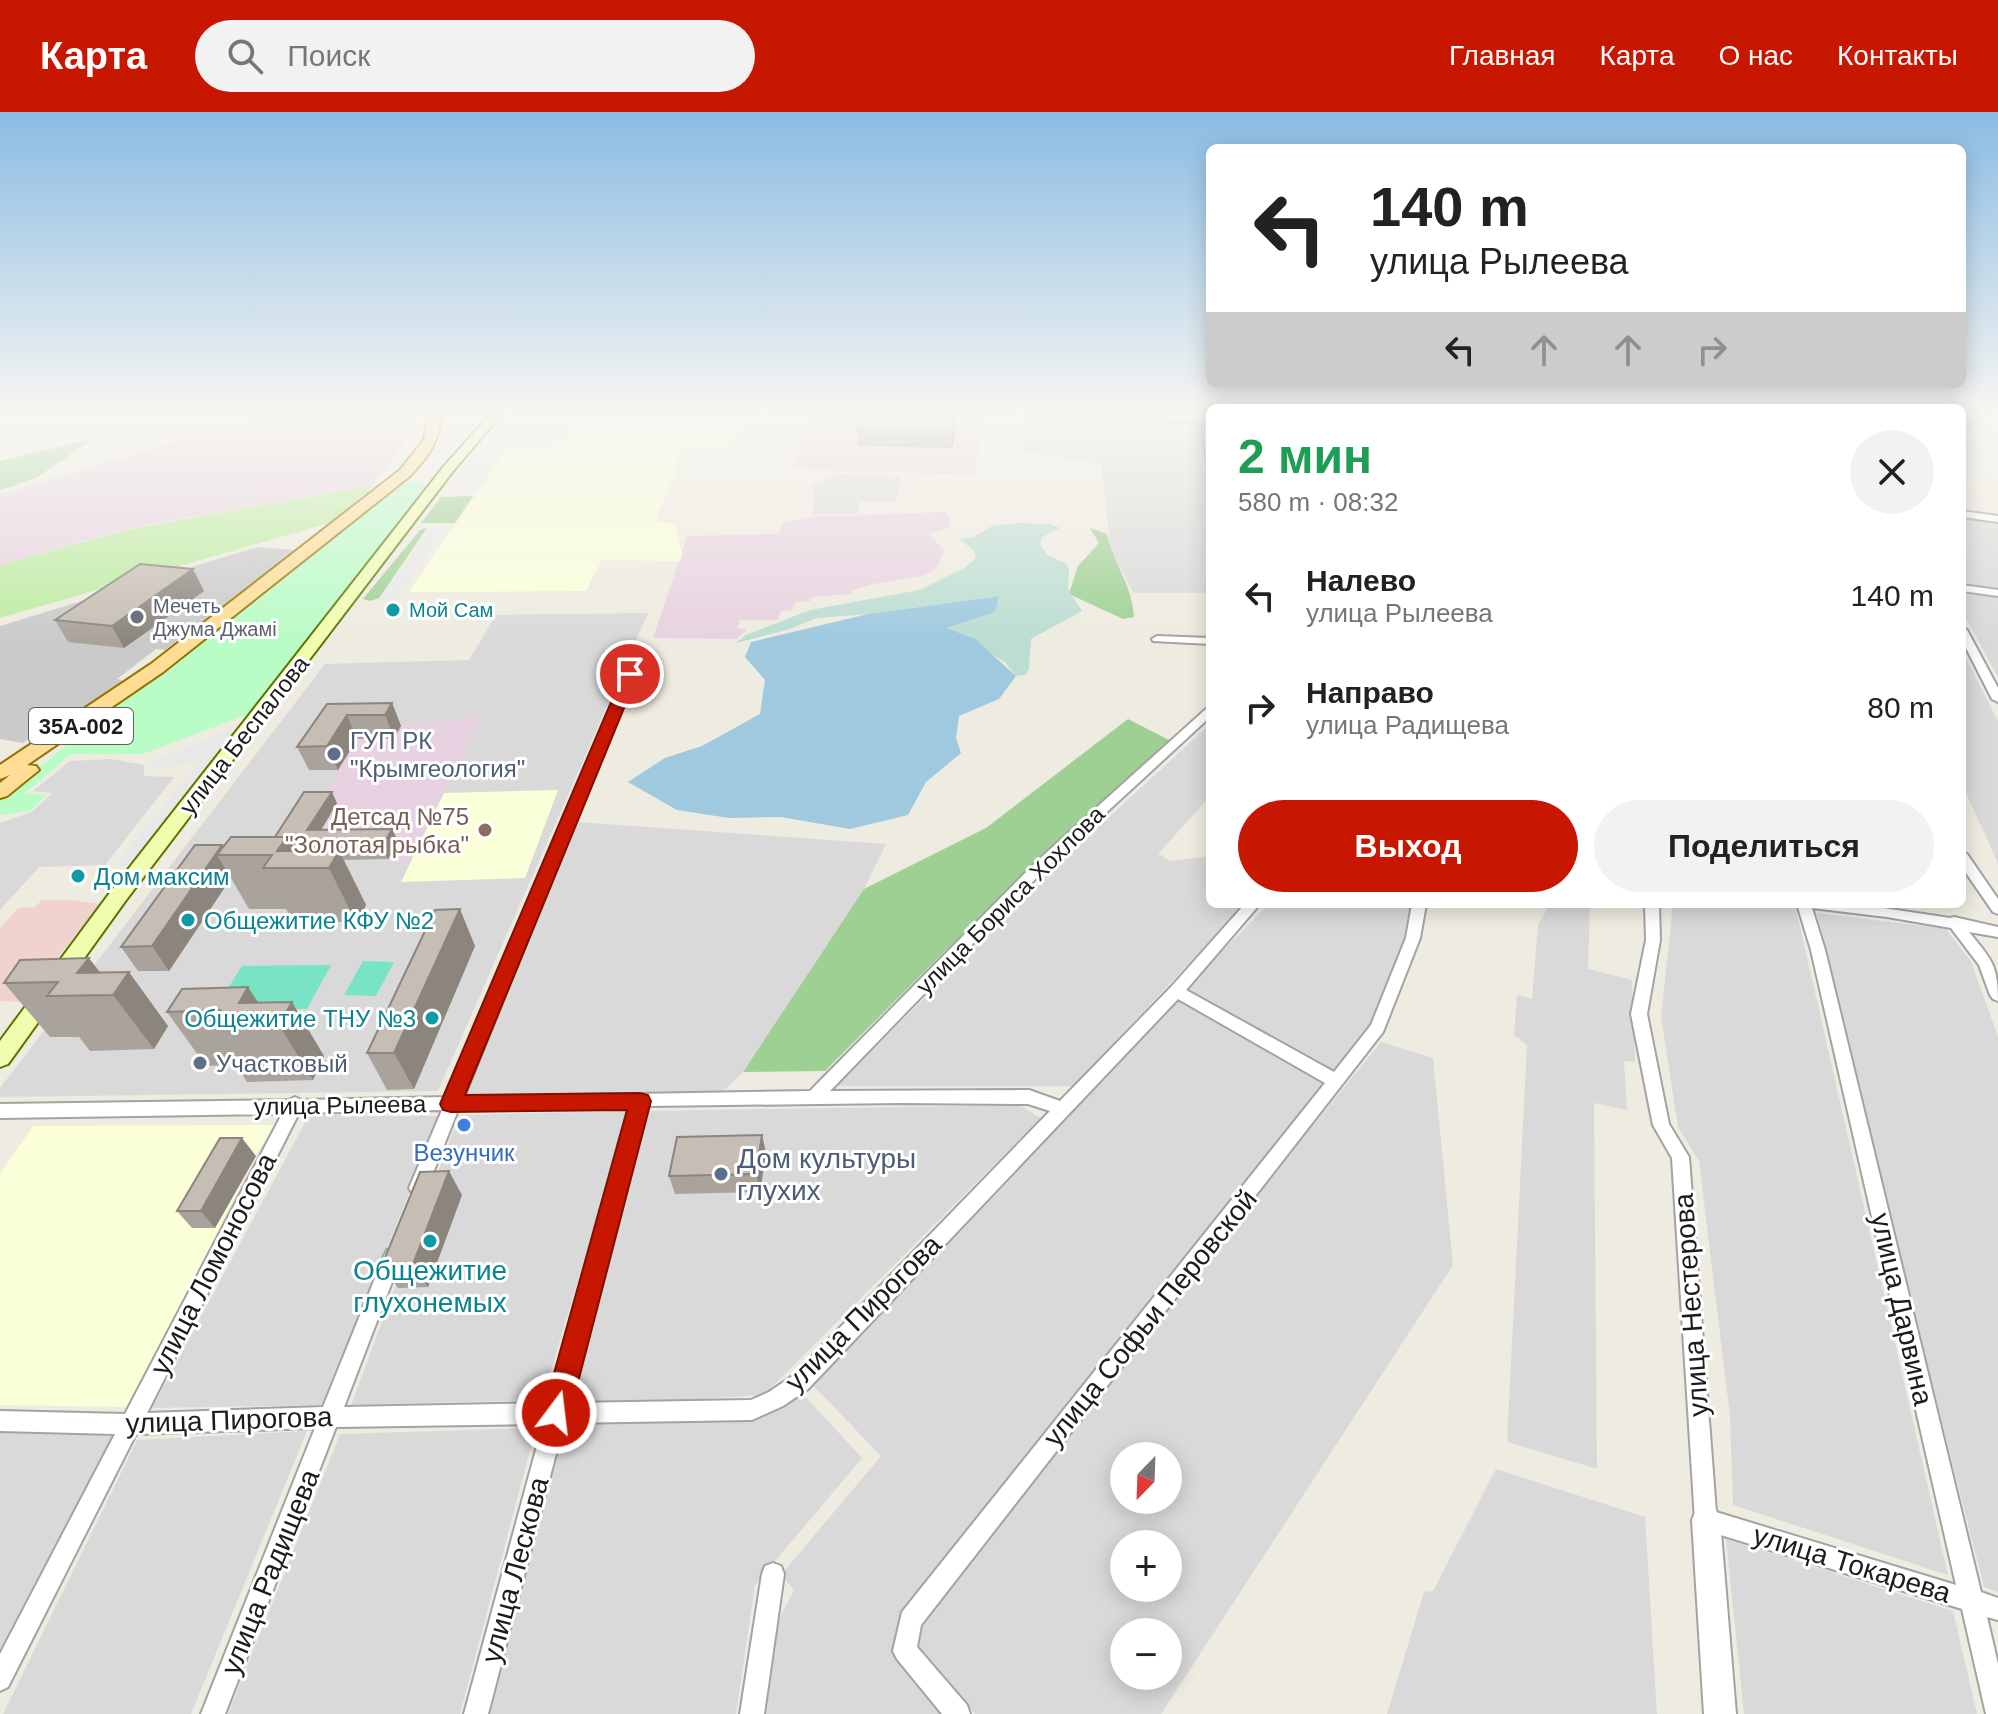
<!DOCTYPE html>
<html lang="ru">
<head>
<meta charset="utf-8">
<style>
  :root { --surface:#fff; --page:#f2f2f2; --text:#222; --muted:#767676; --accent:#c71700 }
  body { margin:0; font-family:Arial,sans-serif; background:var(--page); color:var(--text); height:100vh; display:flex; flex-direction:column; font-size:30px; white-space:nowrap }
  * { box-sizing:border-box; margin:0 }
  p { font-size:26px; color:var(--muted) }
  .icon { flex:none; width:44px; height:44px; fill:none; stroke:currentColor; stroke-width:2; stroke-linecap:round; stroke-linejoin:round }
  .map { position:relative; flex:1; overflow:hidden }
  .drawer { position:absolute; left:1206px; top:292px; width:760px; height:504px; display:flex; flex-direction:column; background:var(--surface); border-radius:12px; box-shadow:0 4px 20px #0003 }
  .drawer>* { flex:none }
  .banner { position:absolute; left:1206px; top:32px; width:760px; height:244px; border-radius:12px; box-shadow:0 4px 20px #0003; background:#fff; color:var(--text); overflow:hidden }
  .needle { width:52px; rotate:203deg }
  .tools { position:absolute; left:1110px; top:1330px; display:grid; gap:16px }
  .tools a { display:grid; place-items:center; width:72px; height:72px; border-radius:50%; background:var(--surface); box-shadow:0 4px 20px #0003; font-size:40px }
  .pin { position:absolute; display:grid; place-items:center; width:68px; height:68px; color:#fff; margin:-34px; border:4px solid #fff; border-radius:50%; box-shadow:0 2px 8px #0007 }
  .me { position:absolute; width:88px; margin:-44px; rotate:15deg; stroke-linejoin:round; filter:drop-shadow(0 0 6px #0008) }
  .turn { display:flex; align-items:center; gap:28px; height:168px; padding:0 32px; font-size:36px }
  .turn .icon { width:104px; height:104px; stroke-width:2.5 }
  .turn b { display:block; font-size:56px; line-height:68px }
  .lanes { display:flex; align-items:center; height:76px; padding:0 32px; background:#0003; justify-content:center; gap:40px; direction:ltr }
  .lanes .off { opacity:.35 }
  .round { display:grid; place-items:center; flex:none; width:84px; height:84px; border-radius:42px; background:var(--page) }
  .overview { display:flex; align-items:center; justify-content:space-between; height:136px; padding:0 32px }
  h1 { font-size:48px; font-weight:600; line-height:60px; color:#1e9e55 }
  .cta { display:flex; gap:16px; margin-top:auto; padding:16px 32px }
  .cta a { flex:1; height:92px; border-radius:48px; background:var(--accent); color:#fff; font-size:32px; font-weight:600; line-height:92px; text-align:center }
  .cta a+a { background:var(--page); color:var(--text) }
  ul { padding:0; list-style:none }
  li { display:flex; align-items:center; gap:24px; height:112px; padding:0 32px }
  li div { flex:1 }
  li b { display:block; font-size:30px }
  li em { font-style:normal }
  header { display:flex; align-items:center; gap:48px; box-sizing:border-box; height:112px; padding:0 40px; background:var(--accent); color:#fff }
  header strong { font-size:38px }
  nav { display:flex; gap:44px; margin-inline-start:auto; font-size:28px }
  .search { width:560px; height:72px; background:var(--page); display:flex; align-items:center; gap:20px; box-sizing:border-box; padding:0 28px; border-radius:44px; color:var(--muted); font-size:30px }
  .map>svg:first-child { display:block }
  .residential { fill:#dad9d9; fill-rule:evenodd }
  .commercial { fill:#f1d3ce }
  .industrial { fill:#e8d2e1 }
  .education { fill:#fbffd8 }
  .religious { fill:#cacaca }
  .grass { fill:#beeca2 }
  .forest { fill:#9dd092 }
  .wetland { fill:#bcddd2 }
  .park { fill:#b9fcc6 }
  .pitch { fill:#79e3c6 }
  .parking { fill:#e8e8e8 }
  .water { fill:#9ec9df }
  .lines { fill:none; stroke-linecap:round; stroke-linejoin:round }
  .minor-casing { stroke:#a3a3a3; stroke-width:4 }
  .tertiary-casing { stroke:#a3a3a3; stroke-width:4 }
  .secondary-casing { stroke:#5b7500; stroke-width:4 }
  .primary-casing { stroke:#937300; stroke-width:4 }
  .minor { fill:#fff; fill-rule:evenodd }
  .tertiary { fill:#fff; fill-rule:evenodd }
  .secondary { fill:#f0fdaf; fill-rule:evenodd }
  .primary { fill:#ffdd94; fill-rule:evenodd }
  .wall { fill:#aaa39b }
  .shaded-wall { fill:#8b857e }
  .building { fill:#c6beb4; stroke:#8b857e; stroke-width:2 }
  .route { fill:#c71700; stroke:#810f00; stroke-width:2 }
  .culture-dot { fill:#0f9aa8; stroke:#fff; stroke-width:3 }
  .worship-dot { fill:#6b7280; stroke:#fff; stroke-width:3 }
  .service-dot { fill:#5c6f8a; stroke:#fff; stroke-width:3 }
  .education-dot { fill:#8d6e63; stroke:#fff; stroke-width:3 }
  .shop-dot { fill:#3f7fe0; stroke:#fff; stroke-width:3 }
  .labels { text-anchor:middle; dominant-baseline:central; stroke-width:6; stroke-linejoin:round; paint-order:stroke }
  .far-worship-label { font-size:20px; fill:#5b616d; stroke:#fff; text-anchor:start }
  .far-culture-label { font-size:20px; fill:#0d838f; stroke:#fff; text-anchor:start }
  .shield { fill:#fff; stroke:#606060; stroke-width:2 }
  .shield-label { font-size:22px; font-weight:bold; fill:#1c1c1c }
  .street-label { font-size:24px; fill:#1c1c1c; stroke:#fff }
  .service-label { font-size:24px; fill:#4e5e75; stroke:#fff; text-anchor:start }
  .education-label { font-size:24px; fill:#785e54; stroke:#fff; text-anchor:end }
  .culture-label { font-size:24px; fill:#0d838f; stroke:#fff; text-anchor:start }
  .shop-label { font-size:24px; fill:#366cbe; stroke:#fff }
  .near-service-label { font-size:28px; fill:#4e5e75; stroke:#fff; text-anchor:start }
  .near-street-label { font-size:28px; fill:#1c1c1c; stroke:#fff }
  .near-culture-label { font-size:28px; fill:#0d838f; stroke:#fff }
</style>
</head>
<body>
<header>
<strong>Карта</strong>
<div class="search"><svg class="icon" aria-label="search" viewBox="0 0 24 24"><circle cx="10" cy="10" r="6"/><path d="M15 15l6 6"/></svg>Поиск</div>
<nav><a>Главная</a><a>Карта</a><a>О нас</a><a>Контакты</a></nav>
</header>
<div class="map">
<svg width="1998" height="1602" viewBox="0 0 1998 1602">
  <rect width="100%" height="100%" fill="#eeebe0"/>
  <g class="residential">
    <path d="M1027 304 1210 310V481H1133L1111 437 1101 352 1024 339Z"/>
    <path d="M838 362 901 365 896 391 860 390 858 402H813L815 379 809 375Z"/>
    <path d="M1962 405 1998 409V477L1962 472Z"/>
    <path d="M1962 481 1998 485V565L1962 499Z"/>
    <path d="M648 501 438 979 0 985V976L325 552 469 548 496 503Z"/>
    <path d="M1962 539 1998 609V751L1962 672Z"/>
    <path d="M1210 612V684L1158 742 1171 749 1210 744V792H1245L1073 974H837L1051 759Z"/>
    <path d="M111 647 144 653V664L174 665 105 753 39 755 0 798V711L32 700 52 681 33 679 70 649Z"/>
    <path d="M577 710 886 732 864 777 743 960 722 980 463 985Z"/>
    <path d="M1269 792H1414L1408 821 1374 909 1332 962 1184 877Z"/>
    <path d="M1573 792 1590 796 1588 857 1632 868 1635 950 1624 949 1627 998 1594 991 1597 1357 1507 1330 1527 933 1514 923 1517 883 1532 887 1538 813 1549 794Z"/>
    <path d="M1673 792H1763L1796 797 1948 1463 1733 1393 1730 1304 1699 1049 1678 1015 1661 905Z"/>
    <path d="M1817 801 1946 817 1971 849 1998 925V1480L1984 1475 1876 1053Z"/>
    <path d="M1175 885 1328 972 903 1506 948 1602H759L771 1522 794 1478 781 1463 881 1344 810 1270Z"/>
    <path d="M1381 930 1433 946 1453 1153 1161 1602H975L911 1528 1184 1172ZM1124 1344H1168V1388H1124ZM1124 1432H1168V1476H1124ZM1124 1520H1168V1564H1124Z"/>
    <path d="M1019 993 1041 1006 764 1283 572 1294 646 999Z"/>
    <path d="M629 999 542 1288 351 1293 459 1003Z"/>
    <path d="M309 1003 440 1004 324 1293 152 1296Z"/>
    <path d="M803 1282 862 1346 755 1473 736 1602H485L563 1311 763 1306Z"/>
    <path d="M536 1316 460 1602H228L340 1322Z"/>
    <path d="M307 1319 191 1602H3L137 1328Z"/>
    <path d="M0 1320 114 1322 0 1538Z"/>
    <path d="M1496 1357 1645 1405 1657 1602H1387L1424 1480 1433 1479Z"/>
    <path d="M1726 1427 1953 1499 1977 1602H1744Z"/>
  </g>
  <path class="commercial" d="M42 788H71L100 792 22 890 0 889V816L18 796 35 795Z"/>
  <g class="industrial">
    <path d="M290 304H413L420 311 371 374 133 415 0 453V383L234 312Z"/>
    <path d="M813 304 982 306 975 363 792 357Z"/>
    <path d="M945 400 950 408 949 415 929 422 944 438 937 455 926 463 873 472 852 478 851 482 812 485 811 489 795 490 792 498 781 499 778 508H740L737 516 747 517 737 527 653 526 687 424 778 422 783 411 810 405Z"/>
    <path d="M481 605 409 754 388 747 273 749 321 691 357 627 394 626 401 614Z"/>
  </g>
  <g class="education">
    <path d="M594 304H749L729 335H680L675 362 655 410 675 411 682 443 680 449 602 448 586 479 409 480 506 338 552 335Z"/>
    <path d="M558 678 525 766 401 770 444 681Z"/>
    <path d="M275 1013 255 1044 131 1295 0 1293V1062L33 1014Z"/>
  </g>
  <path class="religious" d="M257 435 296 438 165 538 156 537 117 567 123 568 66 609 55 608 23 631 0 627V514Z"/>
  <path class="grass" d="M371 374 368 380 329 411 0 506V453L134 416Z"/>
  <g class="forest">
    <path d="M87 328 89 330 36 366 0 378V349Z"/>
    <path d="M473 384 455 411H421L441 385Z"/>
    <path d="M427 416 379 486 370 489 363 487 420 418Z"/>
    <path d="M1090 416 1107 422C1114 453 1132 472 1134 505L1123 507 1069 482 1078 454 1099 431Z"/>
    <path d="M1128 607 1169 628 941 843 825 959 743 960 864 777 986 716Z"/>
  </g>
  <path class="wetland" d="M1018 411 1050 412 1060 416 1042 425 1040 433 1048 443 1067 452 1069 458 1068 477 1082 499 1031 527 1029 557 1025 563 1016 564 1005 550 945 516 994 500 998 484 868 502 817 506 787 518 736 531 746 523 810 498 919 478 963 457 976 446 974 439 959 427 974 425 992 414Z"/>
  <path class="park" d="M415 369 430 374 251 601 143 642H71L25 681 47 683 30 699 0 703V686L372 392C389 388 397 371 415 369Z"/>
  <g class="pitch">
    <path d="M363 849 394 850 376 884 344 883Z"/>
    <path d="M331 853 307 897H215L242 854Z"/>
  </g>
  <g class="parking">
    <path d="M473 344H499L476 378 448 379Z"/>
    <path d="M447 415 394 490H377L431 416Z"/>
    <path d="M230 617 236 621 135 754H114L200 649 160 658 147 652Z"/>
  </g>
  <path class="water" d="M999 484 995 500 946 516 975 527 1016 564 999 587 959 604 956 626 961 641 926 670 908 703 850 717 781 705 729 706 677 698 628 670 665 646 702 634 760 602 765 568 745 545 751 530 868 502Z"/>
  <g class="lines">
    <g class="minor-casing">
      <g id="minor">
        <path d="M1089 304H1209L1210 348 1206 346 1202 310Z"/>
        <path d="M1973 304H1982L1962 318V312Z"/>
        <path d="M1962 399 1998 404V410L1962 405Z"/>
        <path d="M1962 473 1998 478V484L1962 479Z"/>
        <path d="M1962 515 1967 518 1998 576V590L1992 587 1962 528Z"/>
        <path d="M1157 524 1210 526V532L1153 529 1152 527Z"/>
        <path d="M630 559 635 562 464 985 810 979 1035 751 1206 597 1210 596V605L1045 757 830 979 1029 978 1060 989 1171 875 1245 792H1260L1186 878 1334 960 1371 913 1406 826 1412 792H1426L1420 826 1383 920 921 1513 917 1535 967 1593 970 1602H942L897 1547 893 1539 902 1500 1325 971 1178 887 808 1277 783 1294 752 1308 564 1311 488 1602H464L543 1312 336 1315 225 1602H201L315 1316 136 1322 8 1575 0 1579V1542L115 1322 0 1319V1299L125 1302 282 1002 0 1006V992L289 988 295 985 301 988 447 985 625 562ZM900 991 1028 992 1050 999 794 1263 769 1280 751 1288 569 1291 647 994ZM630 994 549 1291 344 1295 402 1144 399 1138 393 1136 387 1138 384 1144 323 1295 147 1301 299 1001 442 998 409 1076 412 1081 418 1083 424 1081 427 1076 458 998Z"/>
        <path d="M1962 741 1967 742 1998 787V802L1993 800 1962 755Z"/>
        <path d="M1645 792H1659L1660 828 1647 902 1669 1012 1689 1045 1716 1400 1956 1473 1811 838 1797 792H1857L1950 806 1954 805 1998 815V825L1969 820C1991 847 1998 852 1998 889L1993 887 1990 883 1979 853 1951 816 1887 805 1812 796 1825 838 1981 1480 1998 1486V1508L1987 1505 1998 1552V1602H1986L1962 1497 1698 1416 1695 1408 1672 1046 1653 1013 1631 902 1646 828Z"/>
        <path d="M773 1451 781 1454 784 1462 764 1602H740L762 1462 765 1454Z"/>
      </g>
    </g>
    <g class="tertiary-casing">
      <path id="tertiary" d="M1706 1394 1716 1398 1720 1408 1736 1602H1704L1692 1408 1696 1398Z"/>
    </g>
    <g class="secondary-casing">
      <path id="secondary" d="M489 304H500L453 359 126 788 8 952 0 955V929L112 778 445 353Z"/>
    </g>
    <g class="primary-casing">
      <path id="primary" d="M428 304H440C441 329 426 347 410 364L163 560 27 653 36 654 39 658 7 684 0 686V671L10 663 0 667V653L151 552 400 358 424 328Z"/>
    </g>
    <use href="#minor" class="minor"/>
    <use href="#tertiary" class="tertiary"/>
    <use href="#secondary" class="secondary"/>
    <use href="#primary" class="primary"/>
  </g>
  <g class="wall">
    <path d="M955 304 956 321 952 336 858 334 856 315Z"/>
    <path d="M204 479 124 536 68 530 55 508Z"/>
    <path d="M392 591 401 614 394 626 357 627 338 658H309L297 635 327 592Z"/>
    <path d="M337 691 321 718 392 717 398 729 388 747 344 748 366 793 356 810H293L286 797H249L231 766 169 859H138L121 835 223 735 275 725Z"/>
    <path d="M475 834 414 977 387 978 367 941Z"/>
    <path d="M100 861 168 914 154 937 90 939 79 925H50L4 871Z"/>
    <path d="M258 891 324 944 313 968 247 970 236 953 206 954 167 900Z"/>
    <path d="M762 1023 766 1041 760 1080 675 1082 669 1064Z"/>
    <path d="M256 1044 215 1116H192L177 1099Z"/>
    <path d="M462 1083 428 1175 398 1176 382 1153Z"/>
  </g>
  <g class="shaded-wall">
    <path d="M955 304 956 321 952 336V317Z"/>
    <path d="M193 457 204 479 124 536 112 514Z"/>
    <path d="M392 591 401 614 394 626 385 603Z"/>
    <path d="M347 603 357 627 338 658 327 634Z"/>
    <path d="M332 680 337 691 314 730 307 718Z"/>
    <path d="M392 717 398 729 388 747 382 735Z"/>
    <path d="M287 725 303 756 277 739Z"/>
    <path d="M222 733 228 743H217L231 766 169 859 152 834Z"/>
    <path d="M339 739 366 793 356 810 329 756Z"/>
    <path d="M460 797 475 834 414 977 394 941Z"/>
    <path d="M89 846 115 880 129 860 168 914 154 937 113 883 77 861Z"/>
    <path d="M248 875 273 913 239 891Z"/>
    <path d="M292 890 324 944 313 968 279 913Z"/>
    <path d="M762 1023 766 1041 760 1080 756 1062Z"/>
    <path d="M242 1026 256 1044 215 1116 201 1099Z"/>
    <path d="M449 1059 462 1083 428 1175 413 1152Z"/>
  </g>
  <g class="building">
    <path d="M860 304H955L952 317 856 315Z"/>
    <path d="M140 452 193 457 112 514 55 508Z"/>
    <path d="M392 591 385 603H347L327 634 297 635 327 592Z"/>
    <path d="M304 680H332L307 718 392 717 382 735 293 737 287 725H275Z"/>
    <path d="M231 725H287L277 739H339L329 756H263L272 743H217Z"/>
    <path d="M195 733H222L152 834 121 835Z"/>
    <path d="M460 797 394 941H367L435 798Z"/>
    <path d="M89 846 77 861 129 860 113 883 47 884 58 870 4 871 20 848Z"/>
    <path d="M248 875 239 891 292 890 279 913 210 915 220 898 167 900 182 877Z"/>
    <path d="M762 1023 756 1062 669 1064 677 1025Z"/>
    <path d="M220 1026H242L201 1099H177Z"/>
    <path d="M449 1059 413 1152 382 1153 420 1060Z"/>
  </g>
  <linearGradient id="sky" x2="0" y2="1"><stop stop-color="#8abce4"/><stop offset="0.57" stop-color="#f7f6f1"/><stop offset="1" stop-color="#f7f6f1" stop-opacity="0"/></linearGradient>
  <rect width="1998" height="529" fill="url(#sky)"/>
  <path class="route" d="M630 558 638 562 465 983 640 981 648 983 651 989 570 1301 566 1310 556 1314 547 1310 543 1301 627 998 451 1000 443 998 440 992 623 562Z"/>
  <g class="culture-dot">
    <circle cx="393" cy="498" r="8"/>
    <circle cx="78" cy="764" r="8"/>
    <circle cx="188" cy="808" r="8"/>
    <circle cx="432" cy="906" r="8"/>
    <circle cx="430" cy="1129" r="8"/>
  </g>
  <circle class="worship-dot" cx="137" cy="505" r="8"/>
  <g class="service-dot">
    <circle cx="334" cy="642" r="8"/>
    <circle cx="200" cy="951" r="8"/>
    <circle cx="721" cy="1062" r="8"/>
  </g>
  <circle class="education-dot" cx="485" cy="718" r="8"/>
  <circle class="shop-dot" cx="464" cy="1013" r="8"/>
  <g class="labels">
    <g class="far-worship-label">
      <text x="153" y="494">Мечеть<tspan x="153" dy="23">Джума Джамі</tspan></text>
    </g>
    <g class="far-culture-label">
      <text x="409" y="498">Мой Сам</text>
    </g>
    <rect class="shield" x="29" y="596" width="104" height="36" rx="6"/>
    <g class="shield-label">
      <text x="81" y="614">35А-002</text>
    </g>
    <g class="street-label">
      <text transform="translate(244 623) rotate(-52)">улица Беспалова</text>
      <text transform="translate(1010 788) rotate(-45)">улица Бориса Хохлова</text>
      <text transform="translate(340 993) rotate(-1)">улица Рылеева</text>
    </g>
    <g class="service-label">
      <text x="350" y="628">ГУП РК<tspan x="350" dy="28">"Крымгеология"</tspan></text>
      <text x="216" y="951">Участковый</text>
    </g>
    <g class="education-label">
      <text x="469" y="704">Детсад №75<tspan x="469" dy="28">"Золотая рыбка"</tspan></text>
    </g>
    <g class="culture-label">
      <text x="94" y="764">Дом максим</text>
      <text x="204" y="808">Общежитие КФУ №2</text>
      <text x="416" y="906" text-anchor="end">Общежитие ТНУ №3</text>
    </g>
    <g class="shop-label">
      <text x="464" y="1040">Везунчик</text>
    </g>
    <g class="near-service-label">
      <text x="737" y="1046">Дом культуры<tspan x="737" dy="32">глухих</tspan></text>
    </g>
    <g class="near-street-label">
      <text transform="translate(213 1152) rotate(-63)">улица Ломоносова</text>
      <text transform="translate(1691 1193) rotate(-94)">улица Нестерова</text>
      <text transform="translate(1902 1197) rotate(77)">улица Дарвина</text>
      <text transform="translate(863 1201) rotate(-45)">улица Пирогова</text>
      <text transform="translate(1150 1206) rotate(-51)">улица Софьи Перовской</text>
      <text transform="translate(229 1308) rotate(-2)">улица Пирогова</text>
      <text transform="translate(1852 1452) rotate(17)">улица Токарева</text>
      <text transform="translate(515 1458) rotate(-75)">улица Лескова</text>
      <text transform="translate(270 1460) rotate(-68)">улица Радищева</text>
    </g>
    <g class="near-culture-label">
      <text x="430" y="1158">Общежитие<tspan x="430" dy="32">глухонемых</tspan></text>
    </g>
  </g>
</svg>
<div class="tools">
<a><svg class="needle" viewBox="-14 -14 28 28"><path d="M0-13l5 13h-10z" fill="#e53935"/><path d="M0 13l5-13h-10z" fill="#767676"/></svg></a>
<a>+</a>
<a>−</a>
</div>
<div class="pin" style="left:630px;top:562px;background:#d93025"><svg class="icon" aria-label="arrive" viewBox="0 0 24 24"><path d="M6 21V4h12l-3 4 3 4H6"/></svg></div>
<svg class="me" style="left:556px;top:1301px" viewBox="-20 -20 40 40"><circle r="17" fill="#c71700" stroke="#fff" stroke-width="3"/><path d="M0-11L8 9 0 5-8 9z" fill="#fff"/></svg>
<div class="banner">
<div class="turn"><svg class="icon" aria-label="left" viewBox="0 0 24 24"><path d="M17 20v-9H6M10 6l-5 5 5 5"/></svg><div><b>140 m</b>улица Рылеева</div></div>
<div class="lanes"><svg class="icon" aria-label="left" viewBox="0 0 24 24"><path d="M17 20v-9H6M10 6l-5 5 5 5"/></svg><svg class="icon off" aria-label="ahead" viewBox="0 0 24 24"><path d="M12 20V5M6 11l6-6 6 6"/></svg><svg class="icon off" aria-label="ahead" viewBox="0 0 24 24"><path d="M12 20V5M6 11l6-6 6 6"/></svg><svg class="icon off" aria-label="right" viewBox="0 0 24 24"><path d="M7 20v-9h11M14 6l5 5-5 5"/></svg></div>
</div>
<section class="drawer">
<div class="overview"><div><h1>2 мин</h1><p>580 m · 08:32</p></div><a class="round"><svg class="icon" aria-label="close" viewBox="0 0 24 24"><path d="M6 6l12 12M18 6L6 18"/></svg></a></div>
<ul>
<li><svg class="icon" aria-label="left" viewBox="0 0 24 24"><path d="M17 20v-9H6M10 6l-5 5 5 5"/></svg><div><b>Налево</b><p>улица Рылеева</p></div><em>140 m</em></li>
<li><svg class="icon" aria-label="right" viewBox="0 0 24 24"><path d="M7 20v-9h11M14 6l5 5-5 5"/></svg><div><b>Направо</b><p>улица Радищева</p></div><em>80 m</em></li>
</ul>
<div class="cta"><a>Выход</a><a>Поделиться</a></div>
</section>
</div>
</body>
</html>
